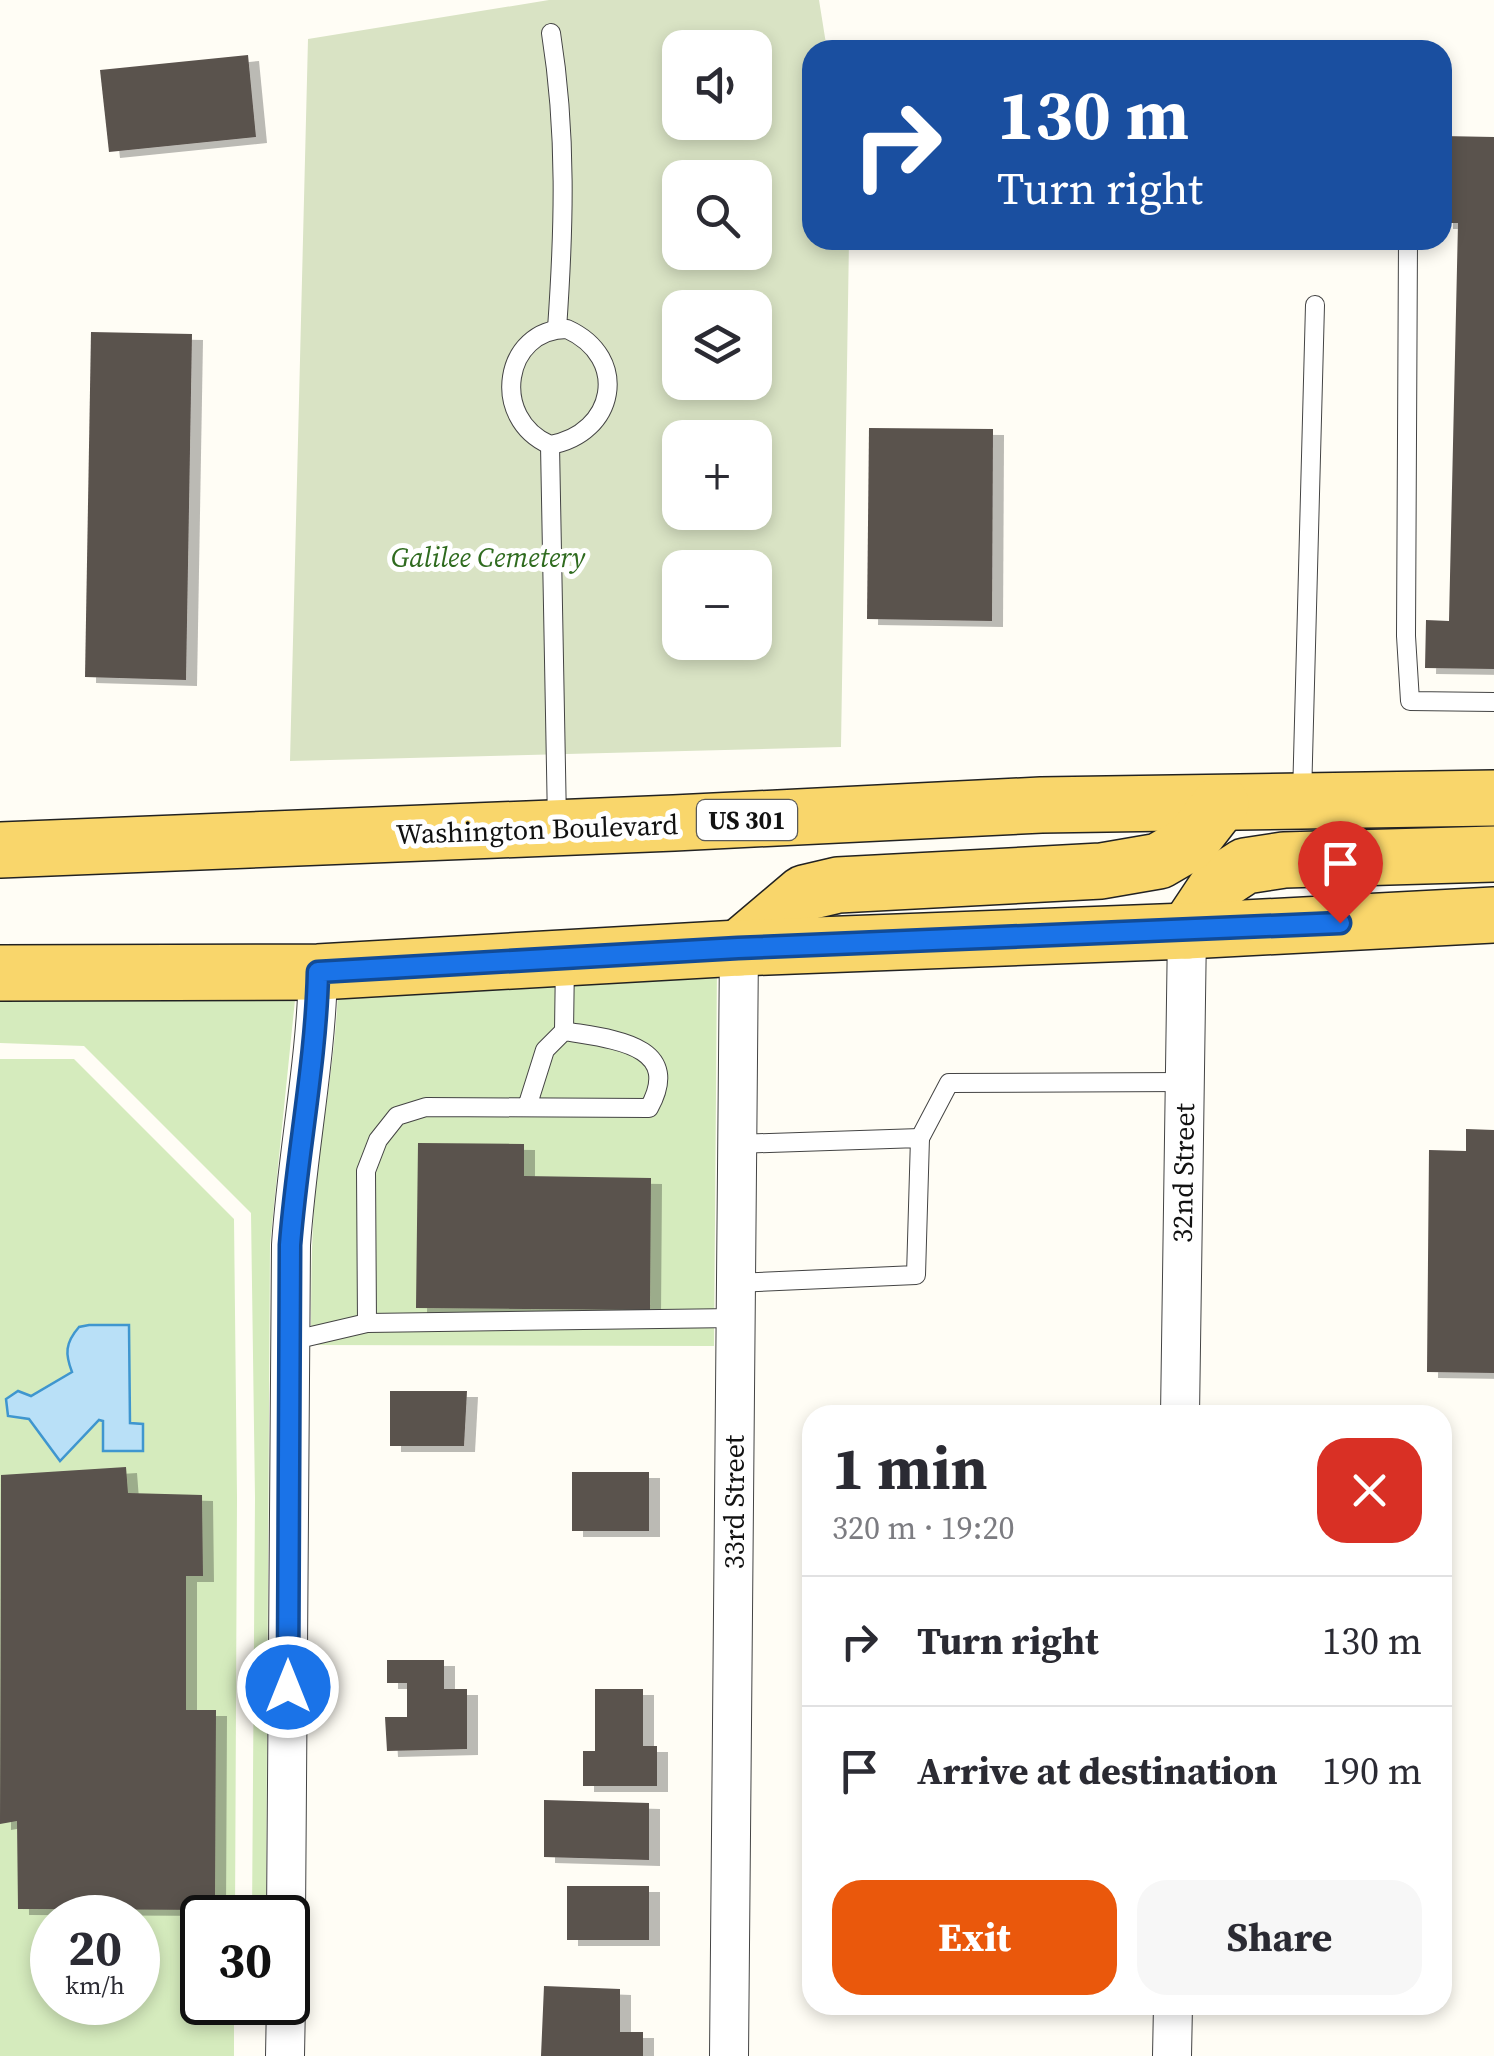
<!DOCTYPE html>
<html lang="en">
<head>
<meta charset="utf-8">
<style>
  :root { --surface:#fff; --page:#f7f7f7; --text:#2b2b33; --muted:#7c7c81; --line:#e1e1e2; --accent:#ea580c }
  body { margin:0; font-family:"Source Serif 4",serif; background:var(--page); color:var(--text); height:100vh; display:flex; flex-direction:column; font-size:38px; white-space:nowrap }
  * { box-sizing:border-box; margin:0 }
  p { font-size:32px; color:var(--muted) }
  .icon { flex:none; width:55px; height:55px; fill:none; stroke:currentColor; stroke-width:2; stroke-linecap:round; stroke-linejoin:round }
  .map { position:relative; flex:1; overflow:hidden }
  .side { position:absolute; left:802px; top:1405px; width:650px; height:610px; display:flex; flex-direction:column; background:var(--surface); border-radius:30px; box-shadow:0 5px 15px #0003 }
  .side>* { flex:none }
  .hud { position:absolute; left:802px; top:40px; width:650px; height:210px; border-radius:30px; box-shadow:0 5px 15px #0003; background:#1a4fa0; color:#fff; overflow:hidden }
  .tools { position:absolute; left:662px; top:30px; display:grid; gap:20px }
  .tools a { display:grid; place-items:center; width:110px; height:110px; border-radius:20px; background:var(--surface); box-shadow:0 5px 15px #0003; font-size:50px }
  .speed { position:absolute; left:30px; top:1895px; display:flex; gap:20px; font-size:50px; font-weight:700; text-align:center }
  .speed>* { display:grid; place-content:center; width:130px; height:130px; border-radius:50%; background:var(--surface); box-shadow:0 5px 15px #0003; line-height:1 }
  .speed small { font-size:25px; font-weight:400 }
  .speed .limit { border:5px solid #111; border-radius:15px; background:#fff; color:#111 }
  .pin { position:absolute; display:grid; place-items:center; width:85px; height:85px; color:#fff; margin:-102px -42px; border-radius:50% 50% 50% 0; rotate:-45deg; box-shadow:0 0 10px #0007 }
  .pin .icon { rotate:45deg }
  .me { position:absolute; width:110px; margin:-55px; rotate:0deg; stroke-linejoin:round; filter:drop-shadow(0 0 8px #0008) }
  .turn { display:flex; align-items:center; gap:35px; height:210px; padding:0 30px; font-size:45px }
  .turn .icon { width:130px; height:130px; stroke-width:2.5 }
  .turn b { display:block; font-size:70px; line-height:85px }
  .round { display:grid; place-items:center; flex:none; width:105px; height:105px; border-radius:30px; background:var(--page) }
  .summary { display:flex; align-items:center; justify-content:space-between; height:170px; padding:0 30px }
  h1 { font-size:60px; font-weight:700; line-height:75px }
  .cta { display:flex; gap:20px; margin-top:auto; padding:20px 30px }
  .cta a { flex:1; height:115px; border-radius:30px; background:var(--accent); color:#fff; font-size:40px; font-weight:700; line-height:115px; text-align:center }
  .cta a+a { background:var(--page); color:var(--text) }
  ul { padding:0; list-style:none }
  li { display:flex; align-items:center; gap:30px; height:130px; padding:0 30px; border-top:2px solid var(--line) }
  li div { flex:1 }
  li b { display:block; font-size:38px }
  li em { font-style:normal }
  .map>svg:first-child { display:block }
  .green { fill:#d5ebbd; fill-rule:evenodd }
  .cemetery { fill:#d9e3c4; fill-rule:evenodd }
  .water { fill:#b9e0f7; stroke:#3f96cf; stroke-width:2.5 }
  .building { fill:#5a524d; filter:url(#shadow) }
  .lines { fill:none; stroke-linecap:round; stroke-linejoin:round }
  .service-casing { stroke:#444; stroke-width:20 }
  .minor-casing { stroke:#444; stroke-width:40 }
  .primary-casing { stroke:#222; stroke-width:58 }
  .service { stroke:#fff; stroke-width:18 }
  .minor { stroke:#fff; stroke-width:38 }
  .primary { stroke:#f9d66b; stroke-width:55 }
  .route-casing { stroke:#114b97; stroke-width:25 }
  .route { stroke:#1a73e8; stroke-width:18 }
  .labels { text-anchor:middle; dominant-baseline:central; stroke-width:10; stroke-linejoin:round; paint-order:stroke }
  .shield { fill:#fff; stroke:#585858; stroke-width:2.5 }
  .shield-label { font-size:25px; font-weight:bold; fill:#111 }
  .park-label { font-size:28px; font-style:italic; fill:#2f6b1f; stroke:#fff }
  .street-label { font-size:28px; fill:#111; stroke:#fff }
</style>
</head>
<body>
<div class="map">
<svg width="1494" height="2056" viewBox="0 0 1494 2056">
  <defs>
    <filter id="shadow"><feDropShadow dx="11" dy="6" stdDeviation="0" flood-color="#0004"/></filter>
  </defs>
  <rect width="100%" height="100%" fill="#fffdf5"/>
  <g class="green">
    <path d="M717 968 714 1346 311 1345C311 1290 311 1236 316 1182 323 1117 336 1054 338 989Z"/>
    <path d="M296 990 270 1245 266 1917H252L255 1498 251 1213 84 1046 0 1043V991Z"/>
    <path d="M0 1059H74L234 1219 237 1498 235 1917 202 1918V2002L234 2003V2056H0ZM52 1918H138V2002H52Z"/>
  </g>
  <path class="cemetery" d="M549 0H819L827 50H812V240H849L841 747 290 761 308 39ZM680 48H755V122H680ZM680 178H755V252H680ZM680 308H755V382H680ZM680 438H755V512H680ZM680 568H755V642H680Z"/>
  <path class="water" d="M89 1325H129L130 1423 143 1424V1451H103V1421L99 1420 60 1461 29 1419 8 1416 6 1399 18 1391 31 1396 72 1372C65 1354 65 1343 79 1327Z"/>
  <g class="building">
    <path d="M248 55 256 137 109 152 100 70Z"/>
    <path d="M1442 136 1494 137V669L1425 668 1426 620 1449 621 1458 223H1442Z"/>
    <path d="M91 332 192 334 186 680 85 677Z"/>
    <path d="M869 428 993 429 992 621 867 619Z"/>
    <path d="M1466 1129 1494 1130V1373L1427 1372 1429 1150 1466 1151Z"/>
    <path d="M418 1143 524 1144V1176L651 1178 650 1310 416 1308Z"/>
    <path d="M390 1391H467L464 1446H390Z"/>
    <path d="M126 1467 128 1493 202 1495 203 1576H186V1710H216L215 1910 18 1909 17 1821 0 1824 1 1475Z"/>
    <rect x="572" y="1472" width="77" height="59"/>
    <path d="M387 1660H444V1689H467V1749L387 1751 385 1717H407V1683H387Z"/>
    <path d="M595 1689H643V1746H657V1786H583V1751H595Z"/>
    <path d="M802 1760H812V1803H805Z"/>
    <path d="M544 1800 649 1803V1860L544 1857Z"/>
    <rect x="567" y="1886" width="82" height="54"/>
    <path d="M544 1986 620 1989V2032H643V2056H541Z"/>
  </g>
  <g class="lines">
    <g class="service-casing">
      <g id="service">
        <path d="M551 33C567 133 564 229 557 329"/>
        <path d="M1408 240 1406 636 1410 701 1494 702"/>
        <path d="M567 329C631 358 615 434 550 445 489 418 504 329 567 329Z"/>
        <path d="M550 445 557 822"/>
        <path d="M1302 797 1315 305"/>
        <path d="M564 1031 565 961"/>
        <path d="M920 1138 949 1083 1184 1082"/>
        <path d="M735 1283 916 1275 920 1138 736 1144"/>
        <path d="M367 1323 366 1171 378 1140 397 1116 426 1107 649 1108C685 1043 608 1039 564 1031L545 1050 527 1107"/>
        <path d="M290 1341 367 1323 735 1318"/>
      </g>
    </g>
    <g class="minor-casing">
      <g id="minor">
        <path d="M1180 1415 1187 931"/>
        <path d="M286 1918 291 1245C297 1154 316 1063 318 972"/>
        <path d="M285 2056 286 2002"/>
        <path d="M729 2056 739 948"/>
        <path d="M1172 2056 1173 2005"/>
      </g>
    </g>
    <g class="primary-casing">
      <g id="primary">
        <path d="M0 850 674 823 1041 805 1494 798"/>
        <path d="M1187 931 1219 883 1245 866 1284 860 1494 854"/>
        <path d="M739 948 804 893 838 885 1101 871 1159 861 1190 843 1221 803"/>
        <path d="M0 973 318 972 739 948 1187 931 1494 915"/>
      </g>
    </g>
    <use href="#service" class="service"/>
    <use href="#minor" class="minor"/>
    <use href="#primary" class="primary"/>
  </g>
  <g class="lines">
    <g class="route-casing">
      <path id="route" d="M288 1687 290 1245C297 1154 316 1063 318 972L738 948 1340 923"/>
    </g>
    <use href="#route" class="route"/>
  </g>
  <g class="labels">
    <rect class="shield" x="697" y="800" width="100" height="40" rx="8"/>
    <g class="shield-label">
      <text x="747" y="820">US 301</text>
    </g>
    <g class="park-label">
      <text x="488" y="557">Galilee Cemetery</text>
    </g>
    <g class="street-label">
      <text transform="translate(537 829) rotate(-2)">Washington Boulevard</text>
      <text transform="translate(1183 1173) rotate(-89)">32nd Street</text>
      <text transform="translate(734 1502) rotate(-90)">33rd Street</text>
    </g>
  </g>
</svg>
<div class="tools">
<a><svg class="icon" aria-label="sound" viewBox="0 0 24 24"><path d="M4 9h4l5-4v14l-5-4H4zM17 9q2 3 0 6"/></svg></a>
<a><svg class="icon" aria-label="search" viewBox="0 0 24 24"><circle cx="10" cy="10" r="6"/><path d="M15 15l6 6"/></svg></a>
<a><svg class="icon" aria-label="layers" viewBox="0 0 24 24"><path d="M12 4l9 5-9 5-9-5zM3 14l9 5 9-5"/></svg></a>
<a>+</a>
<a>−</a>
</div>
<div class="speed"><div>20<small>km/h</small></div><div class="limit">30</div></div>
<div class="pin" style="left:1340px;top:923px;background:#d93025"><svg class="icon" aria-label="arrive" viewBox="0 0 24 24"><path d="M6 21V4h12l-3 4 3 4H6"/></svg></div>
<svg class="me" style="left:288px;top:1687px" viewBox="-20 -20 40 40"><circle r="17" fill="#1a73e8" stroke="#fff" stroke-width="3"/><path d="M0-11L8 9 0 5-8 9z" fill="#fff"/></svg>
<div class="hud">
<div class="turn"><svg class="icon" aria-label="right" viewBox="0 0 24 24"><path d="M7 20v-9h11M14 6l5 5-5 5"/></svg><div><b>130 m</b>Turn right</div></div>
</div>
<section class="side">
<div class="summary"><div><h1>1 min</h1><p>320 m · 19:20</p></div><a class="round" style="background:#d93025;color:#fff"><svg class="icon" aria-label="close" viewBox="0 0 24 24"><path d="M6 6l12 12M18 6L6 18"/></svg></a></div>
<ul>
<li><svg class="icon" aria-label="right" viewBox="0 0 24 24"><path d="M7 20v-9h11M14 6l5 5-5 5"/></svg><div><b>Turn right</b></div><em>130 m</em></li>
<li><svg class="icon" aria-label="arrive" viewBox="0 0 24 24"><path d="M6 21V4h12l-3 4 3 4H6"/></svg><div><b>Arrive at destination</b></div><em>190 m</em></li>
</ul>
<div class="cta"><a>Exit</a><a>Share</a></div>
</section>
</div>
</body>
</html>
